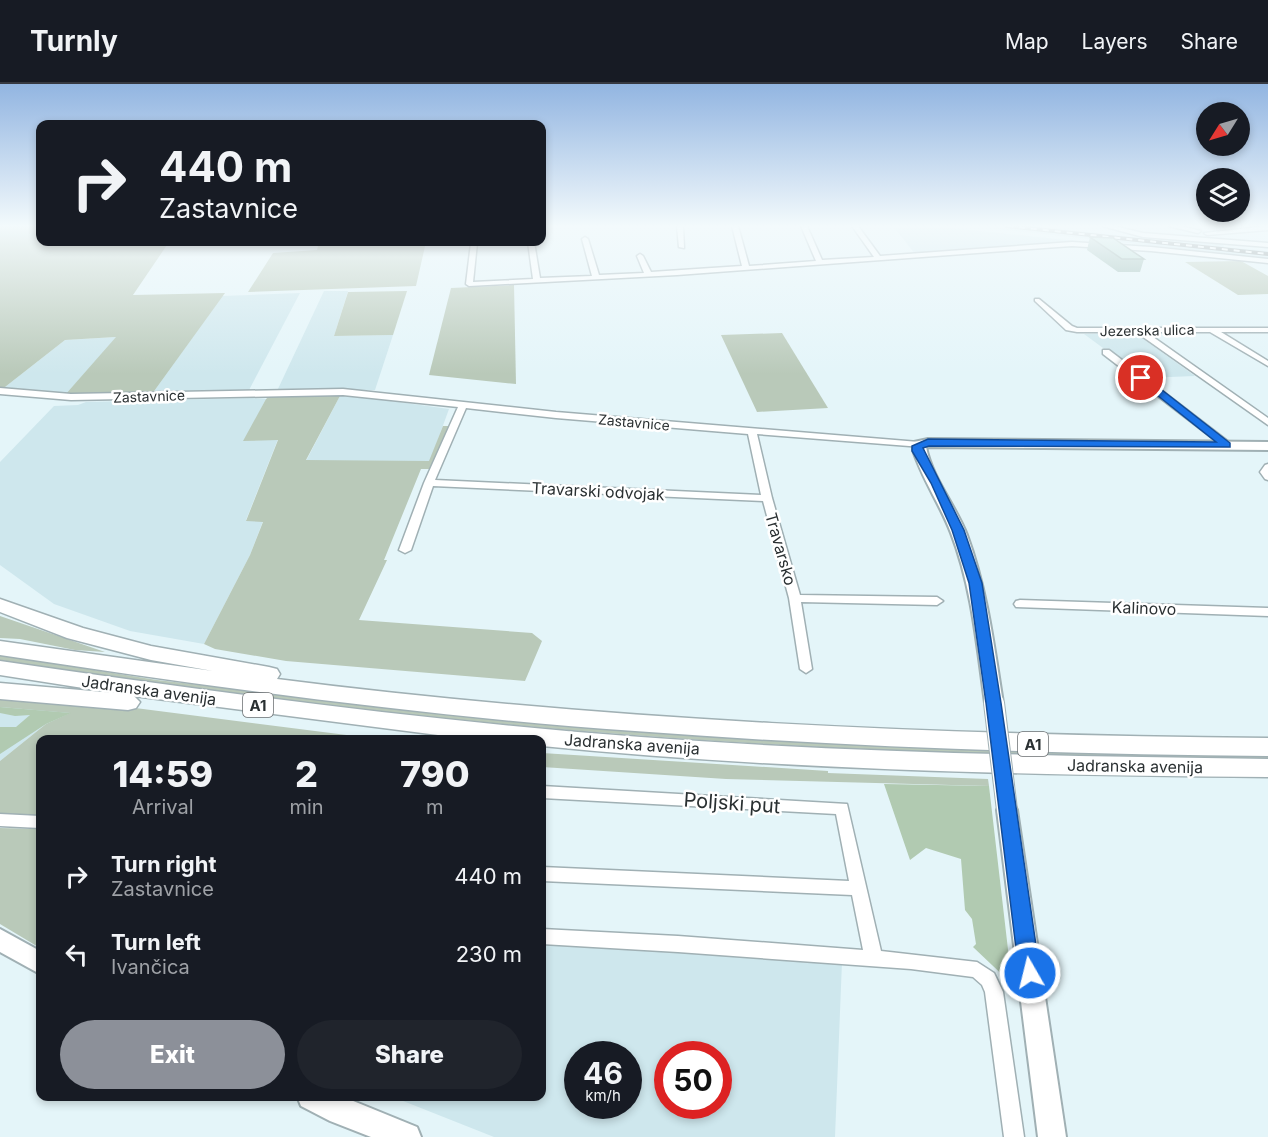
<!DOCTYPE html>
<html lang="en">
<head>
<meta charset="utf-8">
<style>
  :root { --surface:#171b24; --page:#20242c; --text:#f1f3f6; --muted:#9ea1a6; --line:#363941; --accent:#8c9099 }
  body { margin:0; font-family:Inter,sans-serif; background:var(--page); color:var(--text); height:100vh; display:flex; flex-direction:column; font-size:22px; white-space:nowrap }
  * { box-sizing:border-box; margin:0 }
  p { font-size:20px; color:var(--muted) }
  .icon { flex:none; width:33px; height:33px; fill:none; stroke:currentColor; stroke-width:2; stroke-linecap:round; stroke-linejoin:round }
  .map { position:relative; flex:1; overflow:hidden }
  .side { position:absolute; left:36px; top:651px; width:510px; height:366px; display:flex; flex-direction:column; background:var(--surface); border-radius:12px; box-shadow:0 3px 9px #0003 }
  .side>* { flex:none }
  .guide { position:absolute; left:36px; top:36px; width:510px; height:126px; border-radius:12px; box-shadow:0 3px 9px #0003; background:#171b24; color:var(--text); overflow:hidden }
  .needle { width:39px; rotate:233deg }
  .controls { position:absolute; left:1196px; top:18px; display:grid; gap:12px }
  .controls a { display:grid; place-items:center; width:54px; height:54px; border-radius:50%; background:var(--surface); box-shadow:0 3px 9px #0003; font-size:30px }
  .speed { position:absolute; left:564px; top:957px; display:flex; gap:12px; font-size:30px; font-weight:700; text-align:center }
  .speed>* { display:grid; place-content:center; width:78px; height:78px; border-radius:50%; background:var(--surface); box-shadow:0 3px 9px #0003; line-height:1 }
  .speed small { font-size:15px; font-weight:400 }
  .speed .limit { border:9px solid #d22; background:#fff; color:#111 }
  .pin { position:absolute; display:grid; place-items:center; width:51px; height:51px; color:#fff; margin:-26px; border:3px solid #fff; border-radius:50%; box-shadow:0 2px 6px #0007 }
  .me { position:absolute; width:66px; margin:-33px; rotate:352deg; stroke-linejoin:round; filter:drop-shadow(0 0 4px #0008) }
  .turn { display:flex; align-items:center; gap:21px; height:126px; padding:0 24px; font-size:27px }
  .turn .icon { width:78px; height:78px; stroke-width:2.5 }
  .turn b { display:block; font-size:42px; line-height:51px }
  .eta { display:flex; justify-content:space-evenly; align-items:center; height:102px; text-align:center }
  .eta b { font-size:36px; font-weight:800; line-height:42px }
  .primary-button { display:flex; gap:12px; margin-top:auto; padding:12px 24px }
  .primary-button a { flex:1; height:69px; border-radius:36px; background:var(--accent); color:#fff; font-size:24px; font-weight:800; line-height:69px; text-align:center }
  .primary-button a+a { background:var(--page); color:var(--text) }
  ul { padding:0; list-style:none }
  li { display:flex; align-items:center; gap:18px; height:78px; padding:0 24px }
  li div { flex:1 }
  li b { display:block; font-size:22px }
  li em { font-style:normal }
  header { display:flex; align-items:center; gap:36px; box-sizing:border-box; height:84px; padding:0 30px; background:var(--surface); border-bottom:2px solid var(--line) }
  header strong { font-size:28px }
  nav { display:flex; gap:33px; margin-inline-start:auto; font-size:21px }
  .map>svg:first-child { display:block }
  .built { fill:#cee7ed; fill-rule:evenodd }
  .green { fill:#b9c9b9 }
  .forest { fill:#b1cab1 }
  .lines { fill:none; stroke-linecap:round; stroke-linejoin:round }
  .street-casing { stroke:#a0b0b4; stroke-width:3 }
  .secondary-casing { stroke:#a0b0b4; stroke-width:4 }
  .highway-casing { stroke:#a0b0b4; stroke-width:3 }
  .street { fill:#fff; fill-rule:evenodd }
  .secondary { fill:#fff; fill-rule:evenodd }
  .highway { fill:#fff; fill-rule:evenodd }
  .rail-casing { stroke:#6c7678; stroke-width:4 }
  .rail { stroke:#fff; stroke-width:2; stroke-dasharray:6; stroke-linecap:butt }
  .secondary-bridge-casing { stroke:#a0b0b4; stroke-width:22; stroke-linecap:butt }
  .secondary-bridge { stroke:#fff; stroke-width:20 }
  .wall { fill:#94b6ae }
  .building { fill:#acd4ca; stroke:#78948d; stroke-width:1.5 }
  .route { fill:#1a73e8; stroke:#114b97; stroke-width:1.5 }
  .labels { text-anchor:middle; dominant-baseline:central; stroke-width:5; stroke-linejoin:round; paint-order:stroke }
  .far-street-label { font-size:14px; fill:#2a3032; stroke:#fff }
  .shield { fill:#fff; stroke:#6a6e70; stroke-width:1.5 }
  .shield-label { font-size:15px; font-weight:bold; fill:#2a3032 }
  .street-label { font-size:16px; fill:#2a3032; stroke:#fff }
  .near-street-label { font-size:20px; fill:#2a3032; stroke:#fff }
</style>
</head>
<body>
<header>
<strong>Turnly</strong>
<nav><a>Map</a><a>Layers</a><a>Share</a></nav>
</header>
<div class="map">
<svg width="1268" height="1053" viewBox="0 0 1268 1053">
  <rect width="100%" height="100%" fill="#e4f5f9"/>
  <g class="built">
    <path d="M893 142H933L1086 158 915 170Z"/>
    <path d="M970 142H1036L1168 157 1169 153 1223 157 1224 163 1268 167V174Z"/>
    <path d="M324 207H348L334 252 393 251 375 306 277 307Z"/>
    <path d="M300 209 248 308 152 310 222 212Z"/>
    <path d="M1135 249 1195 292 1144 294 1084 250Z"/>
    <path d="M117 253 65 311 5 303 65 256Z"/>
    <path d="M341 310 449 325 430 377H306Z"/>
    <path d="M252 314 266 315 244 357 278 355 246 436 263 437 250 471 204 560 130 547 54 520 0 481V378L54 322 78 321 86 318Z"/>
    <path d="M0 623 56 626 71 629 46 640 0 677Z"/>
    <path d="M542 858 842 878 835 1053H494L393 1013 542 1012ZM578 970H628V1022H578ZM668 970H718V1022H668Z"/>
  </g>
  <g class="green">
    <path d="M0 142H40V158H169L133 211 225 209 152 310 65 311 116 253 65 256 5 303H0Z"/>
    <path d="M319 158H426L416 202 248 208 273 169 317 166Z"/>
    <path d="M1241 177 1268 192V210L1238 211 1185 178Z"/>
    <path d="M514 201 516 300 429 291 451 204Z"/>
    <path d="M407 207 393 251 334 252 348 208Z"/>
    <path d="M782 249 828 324 757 328 721 251Z"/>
    <path d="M341 310 306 376 429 377 443 342H450L432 385H421L384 476H387L359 536 532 549 542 557 525 597 286 577 215 565 204 560 250 471 263 438 246 437 278 356 243 357 266 315 270 312Z"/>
    <path d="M0 532 105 568 75 566 20 555 0 554Z"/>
    <path d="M0 571 157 596 463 631 934 664 1268 671V676C1106 673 944 670 782 661 520 646 259 618 0 576Z"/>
    <path d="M0 612 73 616 378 655 40 656V732L0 731V677L46 640 70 629 0 623Z"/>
    <path d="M542 669 828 687V689L988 695 989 702 726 695 542 683Z"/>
    <path d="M0 744 40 745V864L0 840Z"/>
  </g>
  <g class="forest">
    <path d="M0 623 71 629 46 640 0 670V643H16L30 631 15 632 0 629Z"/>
    <path d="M884 700 989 702 1012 900 973 863 976 860 972 835 965 826 961 775 926 764 910 776Z"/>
  </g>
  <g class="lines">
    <g class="street-casing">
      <g id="street">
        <path d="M677 142H683L684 164 679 163Z"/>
        <path d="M732 142H738L749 182 816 177 801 142H807L822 176 874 173 852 142H858L880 172 1072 158 1151 163 1268 175V179L1151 167 1072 162 677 191 469 202 466 200 471 159 473 158 477 159 473 198 533 195 528 158H534L540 194 592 192 582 155 585 153 588 155 599 191 644 189 637 172 640 170 643 172 651 188 742 182Z"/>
        <path d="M1102 142H1113L1143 149 1268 159V163L1143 153Z"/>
        <path d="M1168 142H1181L1201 147 1198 149Z"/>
        <path d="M1268 142V146L1207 151 1204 149Z"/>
        <path d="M1035 215H1039L1072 242 1077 244H1268V248H1221L1268 277V282L1210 248H1146L1268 334V341L1136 248H1077L1066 246 1035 217Z"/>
        <path d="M1103 266H1109L1230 359V363H1224L1103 270Z"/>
        <path d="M0 304 71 310 343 305 556 328 919 358 924 361 922 363 757 350 772 414 800 511 937 513 943 517 937 521 801 518 812 585 806 589 800 585 789 514 763 417 433 402 411 466 405 469 399 466 424 399 458 323 343 311 71 316 0 310ZM466 324 556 334 748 350 761 411 435 396Z"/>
        <path d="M1268 380V396L1265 395 1260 388 1265 381Z"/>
        <path d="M1020 516 1268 524V532L1016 523 1014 520 1016 517Z"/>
        <path d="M542 702 847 720 881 867 977 878 994 889 1003 908 1024 1053H1004L985 908 982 901 973 893 911 885 678 868 542 860V845L678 852 863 866 852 811 542 797V783L849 797 836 730 542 714Z"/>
        <path d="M0 730 40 732V744L0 742Z"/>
      </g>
    </g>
    <g class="secondary-casing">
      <g id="secondary">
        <path d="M928 355 1268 358V366L926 363C932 394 956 422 967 451 987 505 994 562 1003 619L1001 623 994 625 987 623 985 619C977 562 972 503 951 449 940 420 922 395 913 366L914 358Z"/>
        <path d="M1007 718 1014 720 1017 726 1066 1053H1038L997 726 1000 720Z"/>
        <path d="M0 845 40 867V890L0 868Z"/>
        <path d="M297 1012H341L417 1043 421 1053H371L330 1037 301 1022Z"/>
      </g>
    </g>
    <g class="highway-casing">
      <g id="highway">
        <path d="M0 515 83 544 151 562 269 583 277 585 280 590 277 595C606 637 937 651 1268 654V672C1057 670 846 663 635 647 422 632 211 603 0 571V557L213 587 151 576 67 554 0 528Z"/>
        <path d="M0 577C213 608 427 637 641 653 850 669 1059 672 1268 675V693C1026 691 783 686 542 662V656H477L134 612 140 618 136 624 128 626 0 615V599L115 609 0 591Z"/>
      </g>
    </g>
    <use href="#street" class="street"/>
    <use href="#secondary" class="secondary"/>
    <use href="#highway" class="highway"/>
    <g class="rail-casing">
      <path id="rail" d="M1007 142 1268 170"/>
    </g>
    <use href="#rail" class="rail"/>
    <g class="secondary-bridge-casing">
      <path id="secondary-bridge" d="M994 619 1007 726"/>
    </g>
    <use href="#secondary-bridge" class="secondary-bridge"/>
  </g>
  <path class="wall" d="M1090 153 1144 175 1140 188H1118L1087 166Z"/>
  <path class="building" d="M1090 153 1113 154 1144 175H1122Z"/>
  <linearGradient id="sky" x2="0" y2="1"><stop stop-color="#92b5e1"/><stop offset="0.49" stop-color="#f3fafc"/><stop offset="1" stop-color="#f3fafc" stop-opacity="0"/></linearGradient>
  <rect width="1268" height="290" fill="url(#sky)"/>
  <path class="route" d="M1138 292H1144L1230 359V363L929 362 923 364 964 446 982 499 1001 619 1040 889 1037 896 1030 898 1022 896 1019 889 986 619 969 499 952 446 931 399 912 367V362L928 355 1216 358 1138 296Z"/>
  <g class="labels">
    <g class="far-street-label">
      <text transform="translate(1147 246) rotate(-1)">Jezerska ulica</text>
      <text transform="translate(149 312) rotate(-2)">Zastavnice</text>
      <text transform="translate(634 338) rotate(5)">Zastavnice</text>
    </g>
    <g class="shield">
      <rect x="243" y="609" width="30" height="24" rx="4.5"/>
      <rect x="1018" y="648" width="30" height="24" rx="4.5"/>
    </g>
    <g class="shield-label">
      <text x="258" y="621">A1</text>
      <text x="1033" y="660">A1</text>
    </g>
    <g class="street-label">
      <text transform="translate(598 407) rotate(3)">Travarski odvojak</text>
      <text transform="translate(781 465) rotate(74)">Travarsko</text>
      <text transform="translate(1144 524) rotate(2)">Kalinovo</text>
      <text transform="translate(149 606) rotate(8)">Jadranska avenija</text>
      <text transform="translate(632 660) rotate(4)">Jadranska avenija</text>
      <text transform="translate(1135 682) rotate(1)">Jadranska avenija</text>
    </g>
    <g class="near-street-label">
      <text transform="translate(732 719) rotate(4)">Poljski put</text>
    </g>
  </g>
</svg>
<div class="controls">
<a><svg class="needle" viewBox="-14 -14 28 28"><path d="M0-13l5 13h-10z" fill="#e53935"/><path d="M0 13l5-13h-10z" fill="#9ea1a6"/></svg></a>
<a><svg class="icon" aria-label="layers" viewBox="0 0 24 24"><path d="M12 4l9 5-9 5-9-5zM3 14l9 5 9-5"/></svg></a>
</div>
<div class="speed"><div>46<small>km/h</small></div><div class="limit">50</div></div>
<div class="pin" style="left:1141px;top:294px;background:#d93025"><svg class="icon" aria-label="arrive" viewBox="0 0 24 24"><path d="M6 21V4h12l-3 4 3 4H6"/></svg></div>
<svg class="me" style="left:1030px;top:889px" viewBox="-20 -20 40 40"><circle r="17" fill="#1a73e8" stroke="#fff" stroke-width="3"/><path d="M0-11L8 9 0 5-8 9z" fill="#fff"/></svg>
<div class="guide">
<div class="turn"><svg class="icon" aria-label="right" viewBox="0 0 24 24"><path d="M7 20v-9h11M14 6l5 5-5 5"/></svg><div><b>440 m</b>Zastavnice</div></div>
</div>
<section class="side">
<div class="eta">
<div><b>14:59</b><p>Arrival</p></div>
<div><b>2</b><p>min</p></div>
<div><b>790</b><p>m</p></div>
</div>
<ul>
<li><svg class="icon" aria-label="right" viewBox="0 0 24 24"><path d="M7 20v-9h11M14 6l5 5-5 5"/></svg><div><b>Turn right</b><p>Zastavnice</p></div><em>440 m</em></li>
<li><svg class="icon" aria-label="left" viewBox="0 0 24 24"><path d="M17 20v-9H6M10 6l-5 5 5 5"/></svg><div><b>Turn left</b><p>Ivančica</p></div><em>230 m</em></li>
</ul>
<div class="primary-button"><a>Exit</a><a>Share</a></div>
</section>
</div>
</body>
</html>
